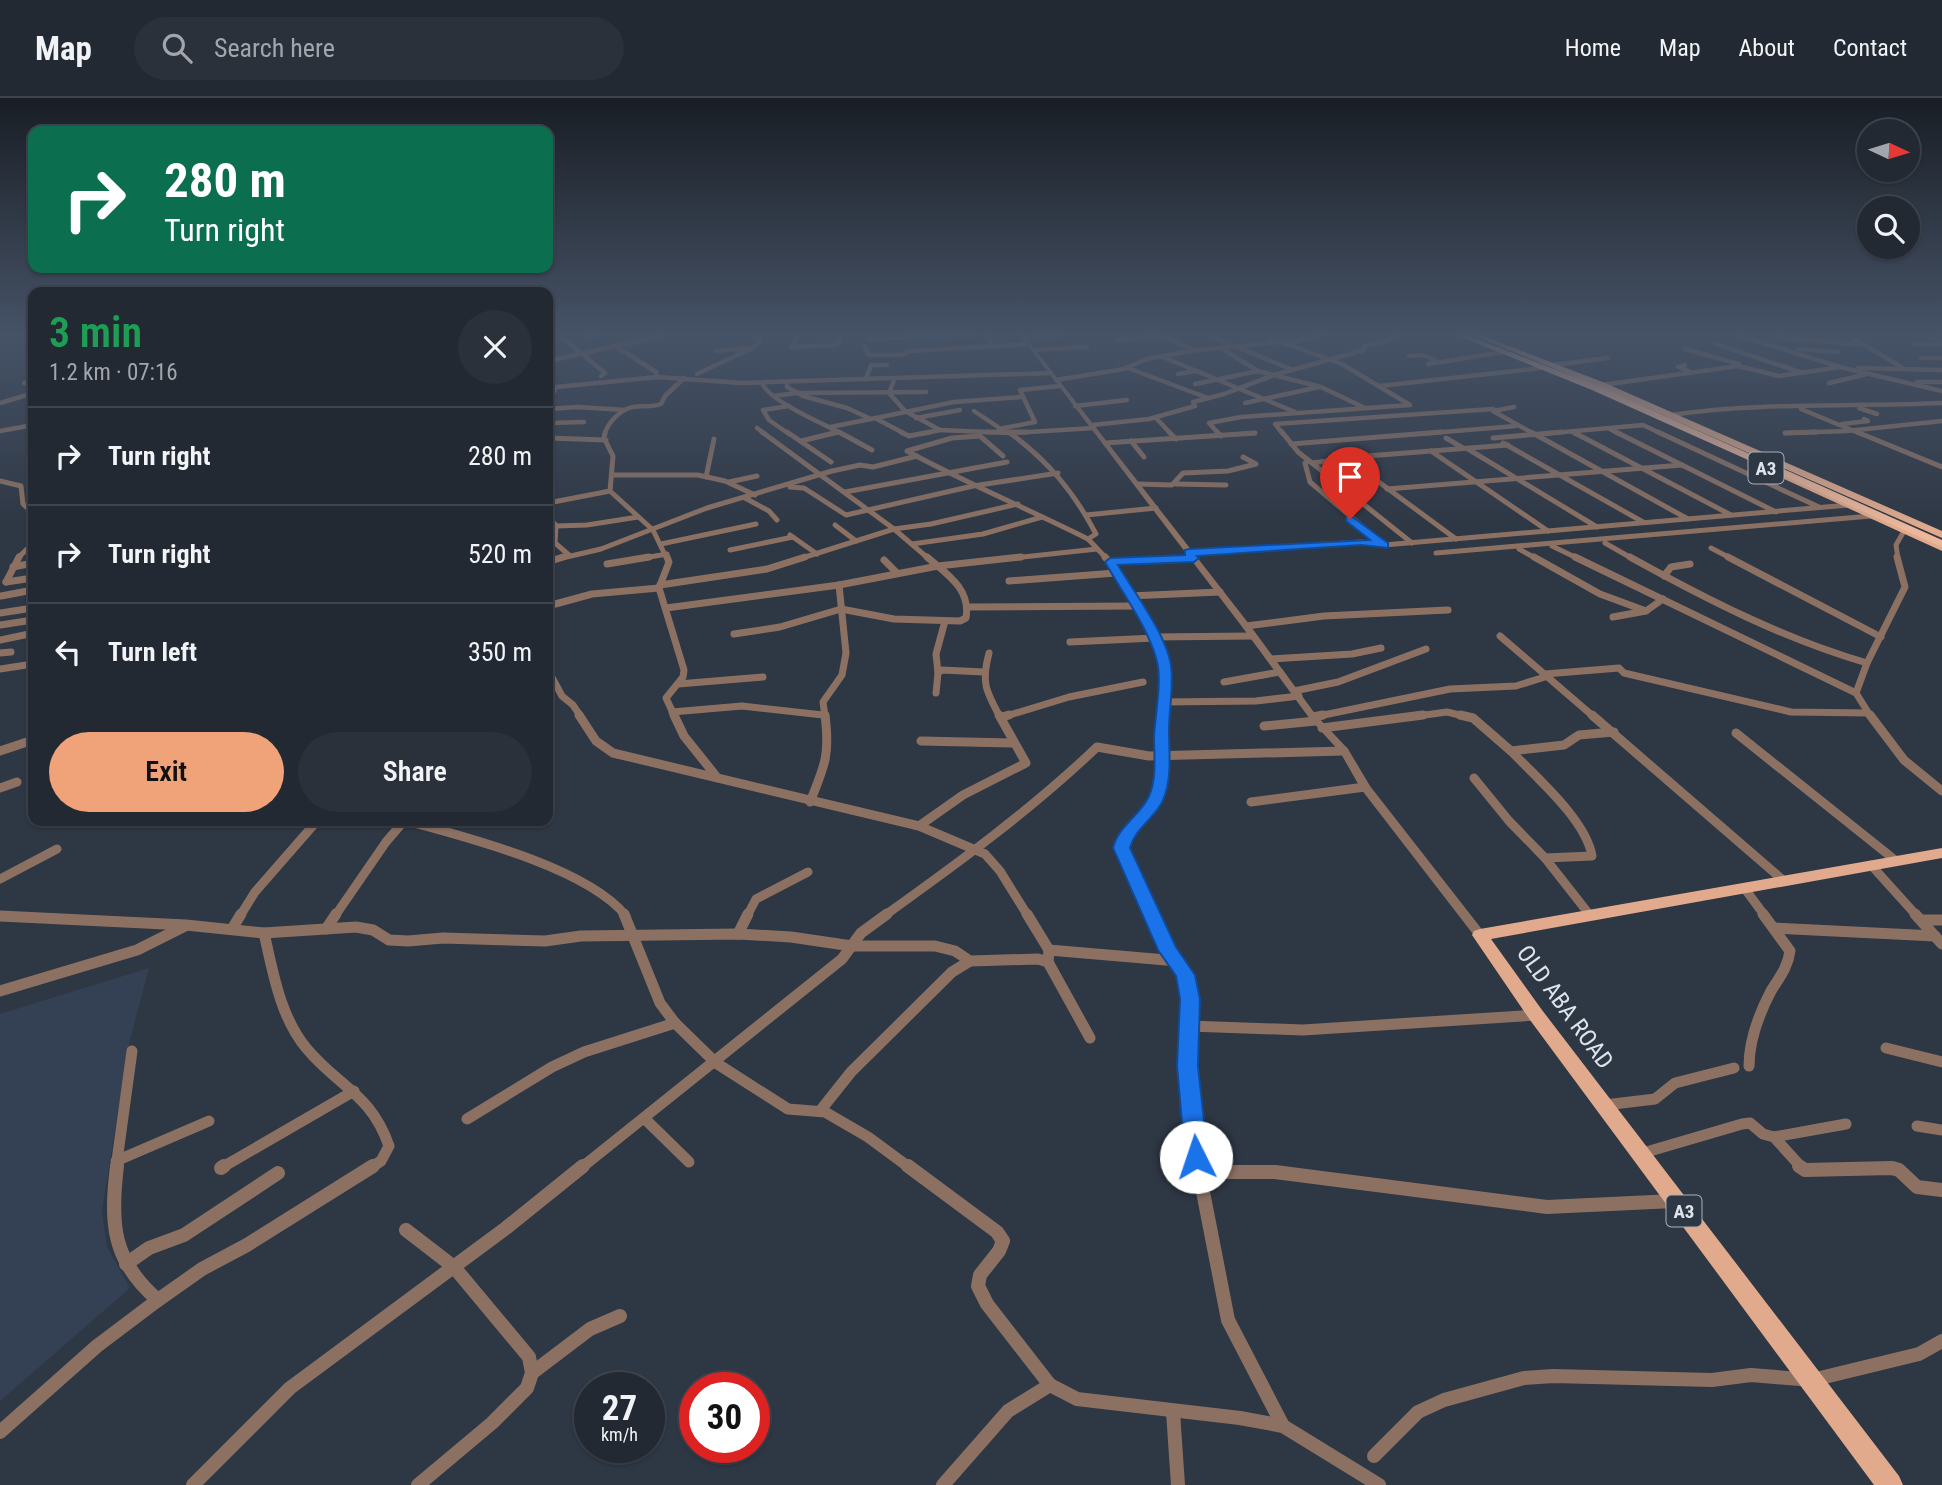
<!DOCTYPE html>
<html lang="en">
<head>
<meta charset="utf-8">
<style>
  :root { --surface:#222933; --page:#2a313b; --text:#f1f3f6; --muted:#a2a6ac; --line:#3f454e; --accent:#f0a279 }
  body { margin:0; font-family:"Roboto Condensed",sans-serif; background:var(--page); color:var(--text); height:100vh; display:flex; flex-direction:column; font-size:26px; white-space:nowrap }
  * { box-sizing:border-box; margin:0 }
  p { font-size:23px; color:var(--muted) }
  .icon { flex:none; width:38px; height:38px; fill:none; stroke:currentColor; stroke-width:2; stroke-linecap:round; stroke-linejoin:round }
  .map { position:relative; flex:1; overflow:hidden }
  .details { position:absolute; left:28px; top:189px; width:525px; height:539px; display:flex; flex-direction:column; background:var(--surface); border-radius:14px; box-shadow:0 2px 5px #0004,0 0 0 2px var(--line) }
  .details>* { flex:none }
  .banner { position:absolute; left:28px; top:28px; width:525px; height:147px; border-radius:14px; box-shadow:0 2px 5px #0004,0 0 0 2px var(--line); background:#0b6e4f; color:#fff; overflow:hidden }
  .needle { width:46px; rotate:94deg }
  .tools { position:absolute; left:1857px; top:21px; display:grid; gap:14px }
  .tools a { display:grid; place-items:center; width:63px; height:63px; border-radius:50%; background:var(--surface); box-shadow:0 2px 5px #0004,0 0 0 2px var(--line); font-size:35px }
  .speed { position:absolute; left:574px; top:1274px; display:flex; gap:14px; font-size:35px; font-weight:700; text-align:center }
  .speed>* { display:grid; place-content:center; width:91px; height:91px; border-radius:50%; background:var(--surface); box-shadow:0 2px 5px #0004,0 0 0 2px var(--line); line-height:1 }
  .speed small { font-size:18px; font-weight:400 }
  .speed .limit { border:10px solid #d22; background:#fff; color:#111 }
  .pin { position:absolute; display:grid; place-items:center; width:60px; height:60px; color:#fff; margin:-72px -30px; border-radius:50% 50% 50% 0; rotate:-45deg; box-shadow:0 0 7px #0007 }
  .pin .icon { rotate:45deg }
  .me { position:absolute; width:77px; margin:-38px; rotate:356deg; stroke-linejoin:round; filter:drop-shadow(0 0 5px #0008) }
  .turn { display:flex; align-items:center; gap:24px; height:147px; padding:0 21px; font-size:32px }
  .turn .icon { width:91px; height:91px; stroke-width:2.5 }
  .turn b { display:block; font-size:49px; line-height:60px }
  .round { display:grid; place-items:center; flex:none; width:74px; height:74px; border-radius:37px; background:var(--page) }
  .headline { display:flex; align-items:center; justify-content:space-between; height:119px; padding:0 21px }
  h1 { font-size:42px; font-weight:600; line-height:52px; color:#1e9e55 }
  .cta { display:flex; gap:14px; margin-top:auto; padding:14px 21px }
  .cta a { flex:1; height:80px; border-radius:42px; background:var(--accent); color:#111; font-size:28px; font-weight:600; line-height:80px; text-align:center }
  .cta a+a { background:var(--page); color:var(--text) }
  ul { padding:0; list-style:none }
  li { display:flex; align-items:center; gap:21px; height:98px; padding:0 21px; border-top:2px solid var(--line) }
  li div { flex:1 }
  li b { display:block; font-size:26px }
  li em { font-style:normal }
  header { display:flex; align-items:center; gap:42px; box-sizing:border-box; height:98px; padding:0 35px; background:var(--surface); border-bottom:2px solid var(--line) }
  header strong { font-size:33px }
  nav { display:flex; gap:38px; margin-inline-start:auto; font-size:24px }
  .search { width:490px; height:63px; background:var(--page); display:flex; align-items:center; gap:18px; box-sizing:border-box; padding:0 24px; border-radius:38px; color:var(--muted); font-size:26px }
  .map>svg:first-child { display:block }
  .built { fill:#344154 }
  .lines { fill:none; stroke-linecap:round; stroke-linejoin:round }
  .minor-far5 { stroke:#8c7163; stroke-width:4.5 }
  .minor-far4 { stroke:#8c7163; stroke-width:5 }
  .minor-far3 { stroke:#8c7163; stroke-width:7 }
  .minor-far2 { stroke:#8c7163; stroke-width:9 }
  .minor-far1 { stroke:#8c7163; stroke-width:11 }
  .minor { stroke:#8c7163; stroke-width:14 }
  .tertiary { fill:#8c7163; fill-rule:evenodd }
  .primary { fill:#e1aa8d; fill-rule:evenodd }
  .trunk { fill:#edb79b; fill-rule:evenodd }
  .route { fill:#1a73e8; stroke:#114b97; stroke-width:2 }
  .labels { text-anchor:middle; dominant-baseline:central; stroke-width:7; stroke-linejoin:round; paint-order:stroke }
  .shield { fill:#2e3744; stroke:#a9b0ba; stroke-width:2 }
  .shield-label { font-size:19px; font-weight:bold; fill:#dee4ec }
  .near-street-label { font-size:24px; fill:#dee4ec; stroke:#2e3744 }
</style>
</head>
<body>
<header>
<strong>Map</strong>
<div class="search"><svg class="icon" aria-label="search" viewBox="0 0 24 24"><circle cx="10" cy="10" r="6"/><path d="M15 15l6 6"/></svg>Search here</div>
<nav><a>Home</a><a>Map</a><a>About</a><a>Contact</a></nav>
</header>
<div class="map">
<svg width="1942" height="1387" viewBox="0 0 1942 1387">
  <rect width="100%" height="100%" fill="#2e3744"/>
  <path class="built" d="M149 870 129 945 102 1112 107 1149 130 1190 0 1303V916Z"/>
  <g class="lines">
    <g class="minor-far5">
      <path d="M798 236 791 249 836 247 840 242 839 236"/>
      <path d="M867 236 869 241 979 236"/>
      <path d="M982 236 987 237 994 249"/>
      <path d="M1158 236 1194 252"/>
      <path d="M1205 236 1293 272"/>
      <path d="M1735 236 1840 269 1942 293"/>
      <path d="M1777 236 1785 240 1866 247"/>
      <path d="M1846 236 1903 270"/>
      <path d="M1923 236 1942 244"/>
      <path d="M584 238 601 236"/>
      <path d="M1024 240 1064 236"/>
      <path d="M564 241 605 275 601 278"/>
      <path d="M1117 242 1160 237"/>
      <path d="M1285 246 1324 236"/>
      <path d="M1716 246 1800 274"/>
      <path d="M1915 246H1942"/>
      <path d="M615 248 656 274 657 279"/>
      <path d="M865 248 868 257H902L909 253 1029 246"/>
      <path d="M1221 250 1258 273"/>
      <path d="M1685 251 1739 266"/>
      <path d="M1798 251 1838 254"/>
      <path d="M1033 252 1087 249"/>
      <path d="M716 253 746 250"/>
      <path d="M1409 258 1423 257 1437 263"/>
      <path d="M1163 259 1295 314"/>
      <path d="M1921 260H1942"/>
      <path d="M548 263 669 236"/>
      <path d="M1428 266 1503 254"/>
      <path d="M1554 267 1608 260"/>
      <path d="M1685 267 1678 269 1689 273"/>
      <path d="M1128 270 1208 300"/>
      <path d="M1858 270 1942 272"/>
      <path d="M697 276 754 249 760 242 752 236"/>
      <path d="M1178 276 1195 273"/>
      <path d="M866 281 871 267H887"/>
      <path d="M894 282 889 295 905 313 940 332 1010 335 1094 330"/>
      <path d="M1056 282 1124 271 1147 261 1190 253 1277 244"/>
      <path d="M787 284V289L803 298 847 310 871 321 954 304 1021 299"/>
      <path d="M1917 284H1942"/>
      <path d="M24 285 33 283"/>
      <path d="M762 285C770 304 823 325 842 336"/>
      <path d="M1829 285 1867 276"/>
      <path d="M1195 286 1258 273 1321 289 1365 310"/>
      <path d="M1602 287 1738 268 1779 278 1840 269"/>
      <path d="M1379 288 1541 270"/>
      <path d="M774 298 796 295 926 294"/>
      <path d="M0 305 33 295"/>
      <path d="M1245 305 1319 289"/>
      <path d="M548 308 556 289 657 279 742 285 1051 275"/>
      <path d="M789 308 763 312 769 322 789 336"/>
      <path d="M1075 308 1127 302"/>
      <path d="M1514 309 1493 313 1534 336"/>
      <path d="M1859 310 1877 316"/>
      <path d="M548 311 577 309 625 312"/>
      <path d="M1801 311 1861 336"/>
      <path d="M974 313 998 329"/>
      <path d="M1671 317C1761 304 1851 309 1942 305"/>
      <path d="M875 320 905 336"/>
      <path d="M916 320 960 312"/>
      <path d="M1156 320 1171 336"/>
      <path d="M548 325 584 324"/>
      <path d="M1842 326 1868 323 1864 321"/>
      <path d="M1092 327 1149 321 1195 308 1193 304 1224 296 1274 277 1364 252V248L1387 243 1397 236"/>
      <path d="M830 329 871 321"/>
      <path d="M757 330 765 336"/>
      <path d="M999 331 1035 324 1020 292 1060 288"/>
      <path d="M1610 331 1619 336"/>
      <path d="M0 333 33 327"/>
      <path d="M1573 334 1576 336"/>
      <path d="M1785 335 1847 333 1942 323"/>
      <path d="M605 336C607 325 621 311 633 309 643 307 651 310 661 306L665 298 684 280"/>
      <path d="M831 336 838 334"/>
      <path d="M921 336 940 332"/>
      <path d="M1219 336 1209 325 1241 319 1410 307 1342 266 1260 236"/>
      <path d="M1244 336 1255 335"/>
      <path d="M1283 336 1275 326 1493 311"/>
      <path d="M1419 336 1516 328"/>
      <path d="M1542 336 1643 327 1662 336"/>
    </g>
    <g class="minor-far4">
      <path d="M605 334 604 340 613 358 610 393 653 432 667 461"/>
      <path d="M762 334 894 431 929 461"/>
      <path d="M787 334 831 364"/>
      <path d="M839 334 872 352"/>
      <path d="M901 334 909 338 930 334"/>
      <path d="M980 334V338L1003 358"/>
      <path d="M986 334H1027"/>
      <path d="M1169 334 1176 341"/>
      <path d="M1217 334 1221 338"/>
      <path d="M1282 334 1298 354 1312 365 1351 360"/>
      <path d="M1531 334 1688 421"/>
      <path d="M1573 334 1731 417"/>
      <path d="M1616 334 1776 414"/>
      <path d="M1658 334 1819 409"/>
      <path d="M1857 334 1942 369"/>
      <path d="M1010 335C1048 363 1074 394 1096 436L1088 441 1107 461"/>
      <path d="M1785 335 1816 334"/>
      <path d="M980 338 952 340 907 353C966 385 1028 411 1088 441"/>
      <path d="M548 340 606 342"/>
      <path d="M1446 340 1463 350"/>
      <path d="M1493 340 1562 334"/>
      <path d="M801 343 838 334"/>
      <path d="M1131 343 1144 359"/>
      <path d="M30 345 33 344"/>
      <path d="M1105 345 1255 335"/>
      <path d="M1503 345 1643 424"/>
      <path d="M1291 346 1441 334"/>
      <path d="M1468 351 1597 429"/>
      <path d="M1431 353 1548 433"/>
      <path d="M1309 363 1305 365 1310 384 1383 446"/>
      <path d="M1312 365 1412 445"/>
      <path d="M614 377H698L725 383 755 397"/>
      <path d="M706 379 714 341"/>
      <path d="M0 383 21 388 23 406 33 415"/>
      <path d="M729 384 757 378"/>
      <path d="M1138 386 1172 387 1183 375 1228 373 1256 366 1243 359"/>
      <path d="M1176 386 1226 387"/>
      <path d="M790 389 804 390 846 417 973 388 1058 375"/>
      <path d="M1387 391 1682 367"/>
      <path d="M845 394 1007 364"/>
      <path d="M745 400 769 413 777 422"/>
      <path d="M548 405 610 393"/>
      <path d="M548 417 556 428 555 445 569 457"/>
      <path d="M1086 417 1156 410"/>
      <path d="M835 427 856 443"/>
      <path d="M556 428 587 427 638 419"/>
      <path d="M790 437 817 456"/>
      <path d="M1456 441 1349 362 1354 359 1508 347"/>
      <path d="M1605 445 1633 461"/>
      <path d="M661 446 756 426"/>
      <path d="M912 446 983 436 1042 419"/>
      <path d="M1552 448 1579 461"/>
      <path d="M1711 450 1732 461"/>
      <path d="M1519 451 1537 461"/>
      <path d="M730 452 793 439"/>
      <path d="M1189 455 1361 444 1384 447 1849 407"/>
      <path d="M1436 455 1871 418"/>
      <path d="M17 461 33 445"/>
      <path d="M558 461 601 451 707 410 832 373 860 367 873 369 917 358"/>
      <path d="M638 461 667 456"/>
      <path d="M799 461 894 431 931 426 1018 406"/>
      <path d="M1005 461 1097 451"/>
      <path d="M1176 461 1193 460"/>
      <path d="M1898 461 1896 447 1904 433"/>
    </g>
    <g class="minor-far3">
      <path d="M667 459 669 464 659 490 684 572 683 579 666 600 675 619"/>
      <path d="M1105 459C1120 475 1159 543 1164 564 1168 582 1162 601 1162 619"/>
      <path d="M1534 459 1600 496 1646 513 1663 501"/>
      <path d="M1575 459 1856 595"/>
      <path d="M1630 459C1706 501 1784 541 1867 565"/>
      <path d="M1728 459 1881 539"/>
      <path d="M884 462 896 474"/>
      <path d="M548 464 563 459"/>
      <path d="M1110 464 1193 460"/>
      <path d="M607 466 649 459"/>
      <path d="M13 469 33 465"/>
      <path d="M1664 478 1671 469 1690 466"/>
      <path d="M1009 483 1116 475"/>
      <path d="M6 484 19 459"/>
      <path d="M6 484 33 480"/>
      <path d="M660 487 767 471 805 459"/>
      <path d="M1 498 33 492"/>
      <path d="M1129 498 1220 494"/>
      <path d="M548 508 592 496 659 490"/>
      <path d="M968 509 1135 508"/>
      <path d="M666 510 839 487 938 468 1021 459"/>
      <path d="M0 515 33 510"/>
      <path d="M1613 519 1646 513"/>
      <path d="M0 527 33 522"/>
      <path d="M1246 528 1324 518 1448 512"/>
      <path d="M734 536 780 529 841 511 894 521 960 523 966 520C971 491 947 476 927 459"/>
      <path d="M1500 538 1594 619"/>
      <path d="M1153 539 1253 538"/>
      <path d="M0 542 29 536"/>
      <path d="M1070 544 1154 540"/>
      <path d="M0 555 11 554"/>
      <path d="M989 555C981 585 986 593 1000 619"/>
      <path d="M1271 561 1352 556 1381 550"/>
      <path d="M0 571 33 566"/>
      <path d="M548 572 562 598 573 607 581 619"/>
      <path d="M938 575 936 556 945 523"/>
      <path d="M1545 576 1619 570 1624 575 1791 614 1868 615"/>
      <path d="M1224 584 1280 574"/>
      <path d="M678 586 763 579"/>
      <path d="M1294 593 1338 584 1426 551"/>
      <path d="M936 595 938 575 942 572 984 574"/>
      <path d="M1162 604 1256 603 1299 598"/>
      <path d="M672 614 742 608 823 617"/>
      <path d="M825 619 823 604 842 577 846 555 839 487"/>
      <path d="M1003 619 1069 599 1143 584"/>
      <path d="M1314 619 1450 591 1516 588 1548 578"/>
      <path d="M1410 619 1447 614 1468 619"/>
      <path d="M1871 619 1856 595 1867 565 1905 489 1897 459"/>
    </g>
    <g class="minor-far2">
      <path d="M579 617 596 643 613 655 919 728 985 756 1000 773 1028 818"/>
      <path d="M674 617 684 638 716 678"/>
      <path d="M1460 617 1473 620 1511 653 1564 647 1579 637 1614 634"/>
      <path d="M1592 617 1784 783"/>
      <path d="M1870 617 1904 662 1942 693"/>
      <path d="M1002 619 1009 617"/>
      <path d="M1313 619 1323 617"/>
      <path d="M1264 628 1316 623"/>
      <path d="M1322 630 1423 617"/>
      <path d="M1736 635 1895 762"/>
      <path d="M921 643 1012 645"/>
      <path d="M0 653 33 642"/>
      <path d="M1511 653C1536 679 1586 722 1592 758L1545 760 1589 816"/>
      <path d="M1474 680 1509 723 1545 760"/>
      <path d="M0 690 17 684"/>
      <path d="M810 704C825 667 830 657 825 617"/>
      <path d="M1251 704 1365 689"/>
      <path d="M407 723C466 739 588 770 626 818"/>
      <path d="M919 728 963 697 1026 665 999 617"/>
      <path d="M1871 767 1917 818"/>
      <path d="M0 781 57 751"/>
      <path d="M1745 791 1765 818"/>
      <path d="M0 818H4"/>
      <path d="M240 818 255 794 317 723"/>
      <path d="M335 818 386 744 404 723"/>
      <path d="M747 818 756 801 808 774"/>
      <path d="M884 818C958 765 1031 712 1097 649L1149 658 1344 653"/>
      <path d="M1152 818 1122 750C1126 728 1147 719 1156 700 1167 677 1162 642 1162 617"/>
    </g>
    <g class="minor-far1">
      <path d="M624 816 660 905 675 925 716 965 788 1011 825 1014 868 1039 910 1070"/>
      <path d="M1027 816 1049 852 1178 863C1195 898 1186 931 1188 969 1189 983 1193 997 1194 1011 1195 1033 1194 1048 1198 1070"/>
      <path d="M1151 816 1167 852 1178 863"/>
      <path d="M1915 816 1942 846"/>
      <path d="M0 818 186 827 264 835 356 829 373 832 389 842 408 843 443 840 545 843 581 838 738 836 791 839 852 848H935L955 853 970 863 1038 861 1048 864 1049 852"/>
      <path d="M1923 822H1942"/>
      <path d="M1775 830 1935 838"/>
      <path d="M232 831 241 816"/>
      <path d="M326 831 336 816"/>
      <path d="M264 835C273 874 280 919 307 951 339 989 371 996 389 1048L381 1063 370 1070"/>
      <path d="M738 836 748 816"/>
      <path d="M1048 864 1090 940"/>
      <path d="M0 893 137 852 185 828"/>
      <path d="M1189 928 1303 932 1536 917"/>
      <path d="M1886 950 1942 964"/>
      <path d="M1749 968C1749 942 1759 916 1771 893 1779 880 1788 869 1790 853L1763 816"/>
      <path d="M1605 1007 1655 1001 1675 985 1734 970"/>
      <path d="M820 1013 851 974 952 874 970 863"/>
      <path d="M467 1021 552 969 584 954 675 925"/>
      <path d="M645 1021 689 1064"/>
      <path d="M1917 1028 1942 1032"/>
      <path d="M1774 1039 1802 1070"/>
      <path d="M1643 1055 1742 1026 1750 1025 1763 1036 1774 1039 1846 1026"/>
      <path d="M116 1063 209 1023"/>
      <path d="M116 1070 132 953"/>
      <path d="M221 1070 354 993"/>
      <path d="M581 1070 842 861 861 835 887 816"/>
    </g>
    <g class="minor">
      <path d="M117 1068C110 1125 112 1163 158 1202"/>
      <path d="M908 1068 997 1134 1003 1143 999 1153 980 1177 978 1188 987 1206 1050 1287 1077 1301 1240 1320 1283 1328 1379 1387"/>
      <path d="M1198 1068 1228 1222 1283 1328"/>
      <path d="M1799 1068 1805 1072 1892 1070 1899 1072 1917 1089 1942 1092"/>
      <path d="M221 1070 224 1068"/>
      <path d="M1199 1074H1275L1547 1109 1674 1103"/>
      <path d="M406 1132 454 1169 529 1259 532 1275 527 1290 492 1325 418 1387"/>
      <path d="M126 1166 149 1150 184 1137 278 1075"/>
      <path d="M532 1275 590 1231 620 1218"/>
      <path d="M1176 1315 1173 1314 1178 1387"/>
      <path d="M0 1334 97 1248 158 1202 202 1171 247 1147 373 1068"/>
      <path d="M1374 1358 1418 1314 1444 1302 1524 1280 1553 1278 1712 1282 1751 1277 1812 1282 1919 1256 1942 1243"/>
      <path d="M193 1387 290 1290 506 1130 583 1068"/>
      <path d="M943 1387 1008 1313 1050 1287"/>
    </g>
    <path class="tertiary" d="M1019 236H1023L1249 526 1316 617 1348 651 1370 688 1484 834 1486 837 1484 840H1476L1361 691 1340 654 1310 621 1243 530Z"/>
    <g class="primary">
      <path d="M1470 236H1478L1605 285 1942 433V440L1599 289Z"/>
      <path d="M1758 365H1764L1942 446V453L1758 369Z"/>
      <path d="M1942 750V760L1491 841 1542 912 1899 1378 1903 1387H1874L1530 922 1472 837 1474 833 1480 831Z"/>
    </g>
    <path class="trunk" d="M1454 236H1464L1598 288 1942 442V449L1592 292Z"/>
  </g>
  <linearGradient id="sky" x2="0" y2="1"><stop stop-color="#191e25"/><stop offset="0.55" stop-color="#465367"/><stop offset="1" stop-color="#465367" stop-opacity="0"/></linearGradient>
  <rect width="1942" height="430" fill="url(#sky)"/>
  <path class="route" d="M1350 417 1388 445V450L1361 447 1197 458 1199 460 1194 464 1118 467C1134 494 1166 536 1171 567 1174 588 1169 611 1169 632 1169 654 1172 676 1165 697 1159 718 1135 729 1130 750L1176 849 1195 877 1200 901 1198 968 1208 1059 1204 1066 1196 1069 1188 1066 1185 1059 1177 968 1180 901 1176 878 1158 852 1113 750C1118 728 1140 718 1149 698 1157 680 1154 658 1154 639 1155 618 1162 583 1157 564 1150 532 1121 493 1105 464L1110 460 1185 457V452L1189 451 1370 442 1346 423V418Z"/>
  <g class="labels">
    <g class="shield">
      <rect x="1748.5" y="354.5" width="35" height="31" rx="5"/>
      <rect x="1666.5" y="1097.5" width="35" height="31" rx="5"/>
    </g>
    <g class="shield-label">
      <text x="1766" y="370">A3</text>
      <text x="1684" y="1113">A3</text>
    </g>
    <g class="near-street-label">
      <text transform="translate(1565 909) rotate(54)">OLD ABA ROAD</text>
    </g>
  </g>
</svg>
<div class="tools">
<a><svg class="needle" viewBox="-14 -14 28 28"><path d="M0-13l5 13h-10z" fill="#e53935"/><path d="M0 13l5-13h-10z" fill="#a2a6ac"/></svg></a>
<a><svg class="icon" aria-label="search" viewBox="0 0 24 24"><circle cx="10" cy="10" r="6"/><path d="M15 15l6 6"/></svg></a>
</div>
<div class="speed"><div>27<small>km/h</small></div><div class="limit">30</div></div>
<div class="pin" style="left:1350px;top:421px;background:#d93025"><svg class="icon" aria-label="arrive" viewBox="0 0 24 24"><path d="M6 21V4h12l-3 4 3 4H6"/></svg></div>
<svg class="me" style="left:1196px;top:1059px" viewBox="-20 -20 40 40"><circle r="19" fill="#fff"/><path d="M0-13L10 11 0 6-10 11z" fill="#1a73e8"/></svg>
<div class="banner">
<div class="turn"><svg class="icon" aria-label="right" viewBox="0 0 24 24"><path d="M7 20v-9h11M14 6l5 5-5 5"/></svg><div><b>280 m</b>Turn right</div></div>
</div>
<section class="details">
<div class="headline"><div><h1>3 min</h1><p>1.2 km · 07:16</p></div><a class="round"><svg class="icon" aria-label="close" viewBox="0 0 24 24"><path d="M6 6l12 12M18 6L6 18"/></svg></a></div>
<ul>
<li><svg class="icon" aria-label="right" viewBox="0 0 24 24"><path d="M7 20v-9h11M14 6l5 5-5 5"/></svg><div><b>Turn right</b></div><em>280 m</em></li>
<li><svg class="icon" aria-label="right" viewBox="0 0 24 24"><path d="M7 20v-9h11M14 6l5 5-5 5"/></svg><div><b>Turn right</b></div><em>520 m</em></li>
<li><svg class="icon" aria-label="left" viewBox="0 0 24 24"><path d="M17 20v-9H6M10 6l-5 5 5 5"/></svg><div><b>Turn left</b></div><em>350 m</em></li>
</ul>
<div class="cta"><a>Exit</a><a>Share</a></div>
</section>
</div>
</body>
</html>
